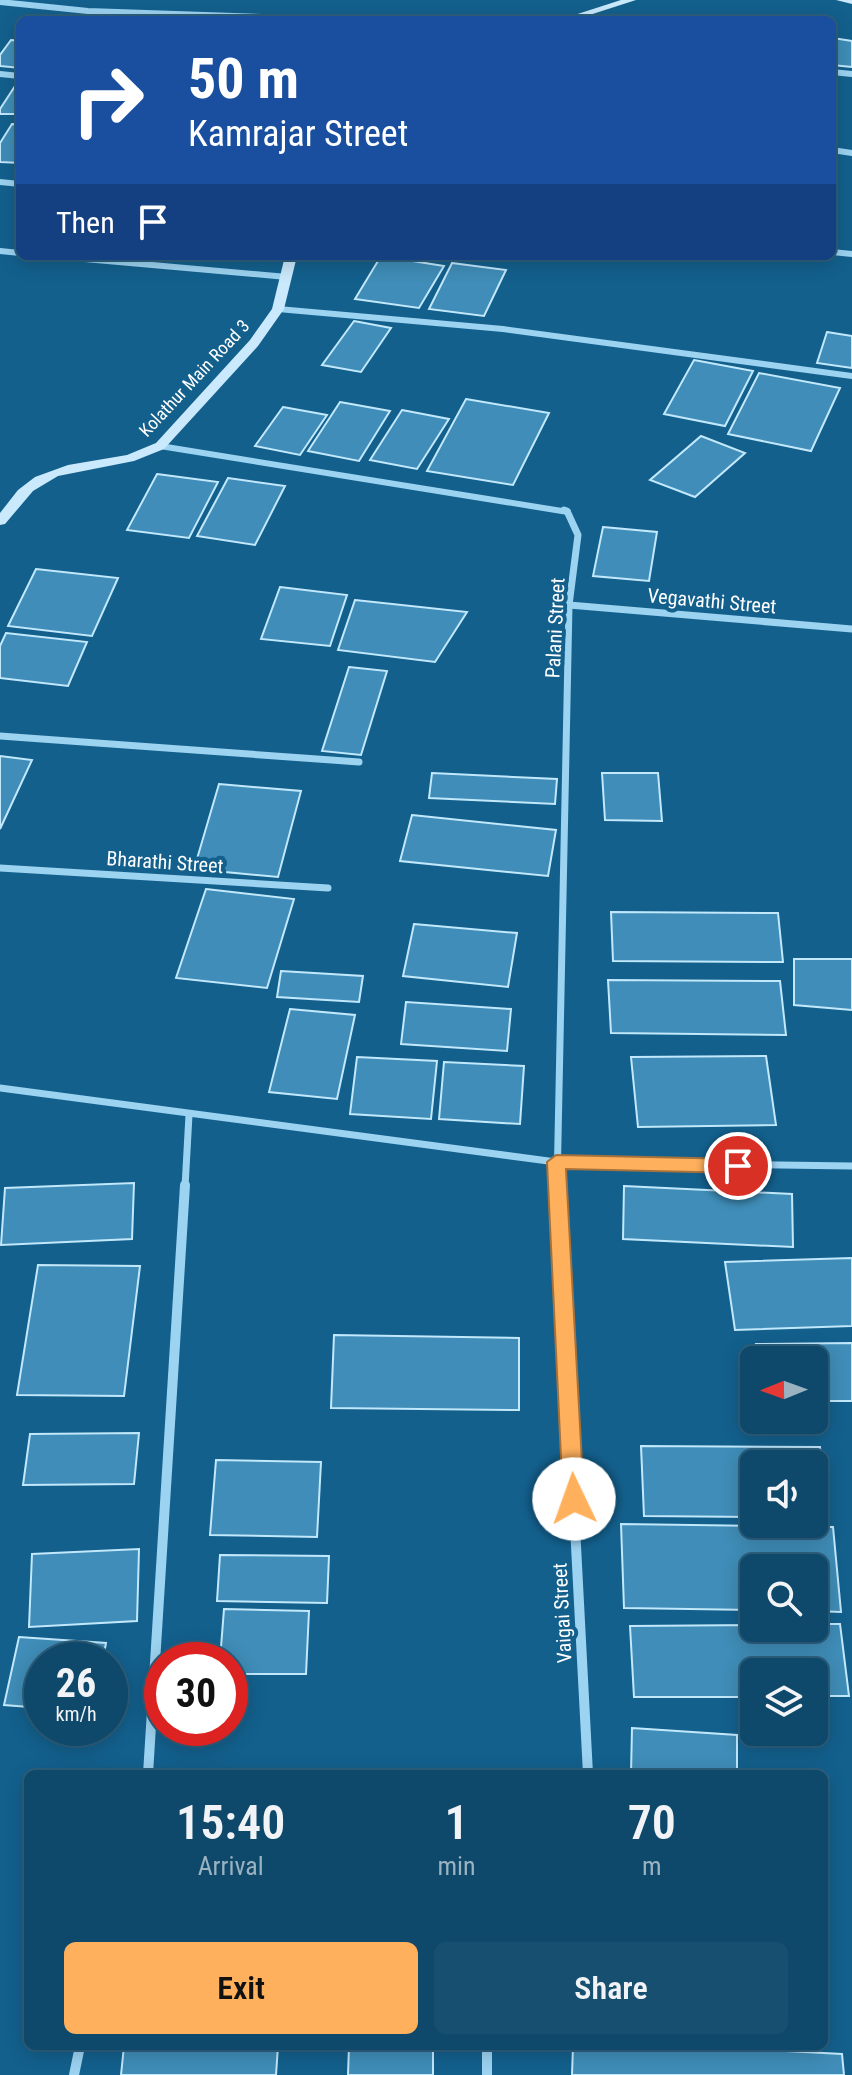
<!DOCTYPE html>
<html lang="en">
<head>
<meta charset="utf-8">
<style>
  :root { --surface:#0e486a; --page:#174f70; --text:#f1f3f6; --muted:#9bb2c1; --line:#2e607e; --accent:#ffb05c }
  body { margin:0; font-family:"Roboto Condensed",sans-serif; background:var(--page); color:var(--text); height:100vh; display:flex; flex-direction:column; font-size:30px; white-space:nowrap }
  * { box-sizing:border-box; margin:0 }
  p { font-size:26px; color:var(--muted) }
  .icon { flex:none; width:44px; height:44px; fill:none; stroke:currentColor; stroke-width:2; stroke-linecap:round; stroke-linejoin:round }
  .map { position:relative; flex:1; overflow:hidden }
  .panel { position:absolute; left:24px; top:1770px; width:804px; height:280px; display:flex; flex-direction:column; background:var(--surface); border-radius:12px; box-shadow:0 4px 20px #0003,0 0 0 2px var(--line) }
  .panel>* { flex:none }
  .banner { position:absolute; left:16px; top:16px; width:820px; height:244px; border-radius:12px; box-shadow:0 4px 20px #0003,0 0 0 2px var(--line); background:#1a4fa0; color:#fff; overflow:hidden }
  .needle { width:52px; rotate:269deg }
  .fabs { position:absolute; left:740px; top:1346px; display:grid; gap:16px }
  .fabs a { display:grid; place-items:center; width:88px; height:88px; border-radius:12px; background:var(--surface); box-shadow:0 4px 20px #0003,0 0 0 2px var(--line); font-size:40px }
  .speed { position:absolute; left:24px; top:1642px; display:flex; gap:16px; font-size:40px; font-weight:700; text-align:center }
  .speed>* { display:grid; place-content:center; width:104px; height:104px; border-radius:50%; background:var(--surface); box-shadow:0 4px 20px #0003,0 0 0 2px var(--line); line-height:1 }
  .speed small { font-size:20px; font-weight:400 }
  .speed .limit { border:12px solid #d22; background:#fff; color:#111 }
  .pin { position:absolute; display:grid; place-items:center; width:68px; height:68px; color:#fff; margin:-34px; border:4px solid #fff; border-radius:50%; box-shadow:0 2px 8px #0007 }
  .me { position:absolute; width:88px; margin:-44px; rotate:357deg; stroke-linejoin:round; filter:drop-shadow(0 0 6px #0008) }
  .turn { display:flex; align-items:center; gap:28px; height:168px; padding:0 40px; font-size:36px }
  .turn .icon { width:104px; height:104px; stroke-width:2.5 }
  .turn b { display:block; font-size:56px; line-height:68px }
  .then { display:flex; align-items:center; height:76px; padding:0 40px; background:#0003; gap:16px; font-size:30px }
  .eta { display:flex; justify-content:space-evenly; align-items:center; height:136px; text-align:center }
  .eta b { font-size:48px; font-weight:600; line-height:56px }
  .primary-button { display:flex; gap:16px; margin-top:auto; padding:16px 40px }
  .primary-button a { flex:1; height:92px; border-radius:12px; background:var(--accent); color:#111; font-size:32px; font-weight:600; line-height:92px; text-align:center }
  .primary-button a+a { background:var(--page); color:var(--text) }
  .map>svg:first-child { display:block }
  .building { fill:#3f8db8; stroke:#c2e8fc; stroke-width:2 }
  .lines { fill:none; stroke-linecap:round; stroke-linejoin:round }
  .minor-far2 { stroke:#9cd3f1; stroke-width:6 }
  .minor-far1 { stroke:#9cd3f1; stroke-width:7 }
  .minor { stroke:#9cd3f1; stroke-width:10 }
  .tertiary { fill:#9cd3f1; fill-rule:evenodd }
  .secondary { fill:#cae9fc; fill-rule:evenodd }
  .route { fill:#ffb05c; stroke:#a6723c; stroke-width:2 }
  .labels { text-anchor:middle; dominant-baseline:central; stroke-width:8; stroke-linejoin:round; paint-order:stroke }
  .far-street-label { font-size:18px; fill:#fff; stroke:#13608d }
  .street-label { font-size:20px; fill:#fff; stroke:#13608d }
</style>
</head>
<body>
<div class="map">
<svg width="852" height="2075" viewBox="0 0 852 2075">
  <rect width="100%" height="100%" fill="#13608d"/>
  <g class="building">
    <path d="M833 38 852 41V67L832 65Z"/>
    <path d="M11 40 20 41V68L0 66V55Z"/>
    <path d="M17 83H20V114H0V109Z"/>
    <path d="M12 124 20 125V163L0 162V143Z"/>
    <path d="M381 256 444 266 419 308 355 299Z"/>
    <path d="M452 263 506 270 484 316 429 309Z"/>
    <path d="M354 321 391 328 361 372 322 365Z"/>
    <path d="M827 332 852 336V368L817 363Z"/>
    <path d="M694 360 753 371 725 426 664 414Z"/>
    <path d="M759 373 840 388 811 451 728 434Z"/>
    <path d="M466 399 549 413 513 485 427 471Z"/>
    <path d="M340 402 390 411 359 461 308 451Z"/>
    <path d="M283 407 327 415 300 455 255 446Z"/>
    <path d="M402 410 449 419 417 469 370 460Z"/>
    <path d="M701 436 745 453 695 497 650 480Z"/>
    <path d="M157 474 218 482 189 538 127 530Z"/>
    <path d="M228 478 285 486 255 545 197 536Z"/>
    <path d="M603 527 657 532 649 581 593 576Z"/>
    <path d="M36 569 118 578 92 636 8 626Z"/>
    <path d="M280 587 347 595 330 646 261 639Z"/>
    <path d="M355 600 467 612 435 662 338 650Z"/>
    <path d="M6 633 87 642 68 686 0 678V646Z"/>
    <path d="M349 667 387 671 361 755 322 751Z"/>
    <path d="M0 756 32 760 0 829Z"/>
    <path d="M432 773 557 779 555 804 429 798Z"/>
    <path d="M602 773H658L662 821 605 820Z"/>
    <path d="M219 784 301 791 278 877 194 869Z"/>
    <path d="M412 815 556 830 548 876 400 861Z"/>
    <path d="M206 889 294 899 267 988 176 978Z"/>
    <path d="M611 912 778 913 783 962 613 961Z"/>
    <path d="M414 924 517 933 508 987 403 976Z"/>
    <path d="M794 959H852V1010L794 1005Z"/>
    <path d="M281 971 363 976 359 1002 277 997Z"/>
    <path d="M608 980 780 981 786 1035 611 1033Z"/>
    <path d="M406 1002 511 1009 507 1051 401 1044Z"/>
    <path d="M290 1009 355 1015 337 1099 269 1092Z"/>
    <path d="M766 1056 776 1125 638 1127 631 1057Z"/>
    <path d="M357 1057 437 1061 431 1119 350 1114Z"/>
    <path d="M444 1062 524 1066 520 1124 439 1119Z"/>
    <path d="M134 1183 132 1239 1 1245 5 1188Z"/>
    <path d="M624 1186 792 1194 793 1247 623 1239Z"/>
    <path d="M852 1258V1326L735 1330 725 1262Z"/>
    <path d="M38 1265 140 1266 124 1396 17 1395Z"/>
    <path d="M334 1335 519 1338V1410L331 1408Z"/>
    <path d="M852 1343V1401H814V1360H758L756 1344Z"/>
    <path d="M139 1433 134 1484 23 1485 30 1434Z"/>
    <path d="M641 1446 820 1447 827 1517H814V1464H754V1517L644 1516Z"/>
    <path d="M216 1460 321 1462 317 1537 210 1535Z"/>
    <path d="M621 1524 833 1527 841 1612 814 1611V1568H754V1610L624 1608Z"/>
    <path d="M139 1549 137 1621 29 1627 32 1554Z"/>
    <path d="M220 1555 329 1556 327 1603 217 1601Z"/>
    <path d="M224 1609 309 1611 306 1674H230V1660H220Z"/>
    <path d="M814 1624H840L849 1696H814V1672H754V1697H634L630 1626 754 1625V1628H814Z"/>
    <path d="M19 1637 106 1643 103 1660H42V1708L4 1705Z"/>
    <path d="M632 1728 737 1735V1774H631Z"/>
    <path d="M124 2046H278L276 2075H121Z"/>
    <path d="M349 2046H433V2075H348Z"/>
    <path d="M573 2046H691L842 2054 844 2075H572Z"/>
  </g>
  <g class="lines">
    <g class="minor-far2">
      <path d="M0 2 88 11 353 20"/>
      <path d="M832 72 852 74"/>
      <path d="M0 74 20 76"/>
      <path d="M832 150 852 153"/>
      <path d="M0 251 20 253"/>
      <path d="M832 252 852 254"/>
      <path d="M51 256 287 277"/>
      <path d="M278 309 503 329 852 376"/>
      <path d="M160 446 568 512"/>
    </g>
    <g class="minor-far1">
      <path d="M569 605 852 629"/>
      <path d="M0 736 359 762"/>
      <path d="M0 868 328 888"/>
      <path d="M0 1088 556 1162 852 1166"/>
      <path d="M185 1187 189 1115"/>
      <path d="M557 1187 569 605 578 535 567 511 564 510"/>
    </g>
    <g class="minor">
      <path d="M557 1185 588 1774"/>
      <path d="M148 1774 185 1185"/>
      <path d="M487 2046V2075"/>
      <path d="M74 2075 80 2046"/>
    </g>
    <path class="tertiary" d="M0 179 20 181V187L0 185Z"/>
    <g class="secondary">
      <path d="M621 0H636L574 20H559Z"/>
      <path d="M836 0H852V4Z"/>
      <path d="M285 256H297L284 309 258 346 164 449 134 461 58 476 33 491 5 524 0 525V513L18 490 35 477 68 465 127 455 156 443 250 340 272 309Z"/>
    </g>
  </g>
  <path class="route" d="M556 1155 738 1159 748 1166 738 1173 566 1169 584 1499 581 1505 574 1507 566 1505 563 1499 547 1162Z"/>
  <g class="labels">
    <g class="far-street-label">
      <text transform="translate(194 378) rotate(-47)">Kolathur Main Road 3</text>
    </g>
    <g class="street-label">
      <text transform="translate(712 601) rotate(5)">Vegavathi Street</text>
      <text transform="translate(555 628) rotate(-87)">Palani Street</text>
      <text transform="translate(165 862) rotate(4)">Bharathi Street</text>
      <text transform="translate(562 1613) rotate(-93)">Vaigai Street</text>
    </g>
  </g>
</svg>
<div class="fabs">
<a><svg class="needle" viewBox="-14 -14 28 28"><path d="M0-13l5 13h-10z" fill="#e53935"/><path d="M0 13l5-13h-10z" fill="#9bb2c1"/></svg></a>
<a><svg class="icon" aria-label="sound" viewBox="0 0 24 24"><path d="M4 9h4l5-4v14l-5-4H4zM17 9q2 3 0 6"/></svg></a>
<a><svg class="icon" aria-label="search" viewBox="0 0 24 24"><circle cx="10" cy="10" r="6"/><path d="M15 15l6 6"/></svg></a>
<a><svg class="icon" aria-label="layers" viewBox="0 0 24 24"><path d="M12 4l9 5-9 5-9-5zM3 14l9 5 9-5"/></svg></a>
</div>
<div class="speed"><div>26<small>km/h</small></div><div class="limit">30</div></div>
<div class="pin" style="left:738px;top:1166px;background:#d93025"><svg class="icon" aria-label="arrive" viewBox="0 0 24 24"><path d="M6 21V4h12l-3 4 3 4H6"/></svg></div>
<svg class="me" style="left:574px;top:1499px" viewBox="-20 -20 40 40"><circle r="19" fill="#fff"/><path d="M0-13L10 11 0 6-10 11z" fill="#ffb05c"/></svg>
<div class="banner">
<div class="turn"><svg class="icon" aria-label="right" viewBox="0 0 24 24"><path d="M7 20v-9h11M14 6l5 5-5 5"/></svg><div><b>50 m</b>Kamrajar Street</div></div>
<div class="then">Then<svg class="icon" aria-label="arrive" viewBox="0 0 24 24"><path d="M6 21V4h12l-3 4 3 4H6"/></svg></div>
</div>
<section class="panel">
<div class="eta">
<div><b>15:40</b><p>Arrival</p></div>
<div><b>1</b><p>min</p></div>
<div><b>70</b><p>m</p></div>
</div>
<div class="primary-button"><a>Exit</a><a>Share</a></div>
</section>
</div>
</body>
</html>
